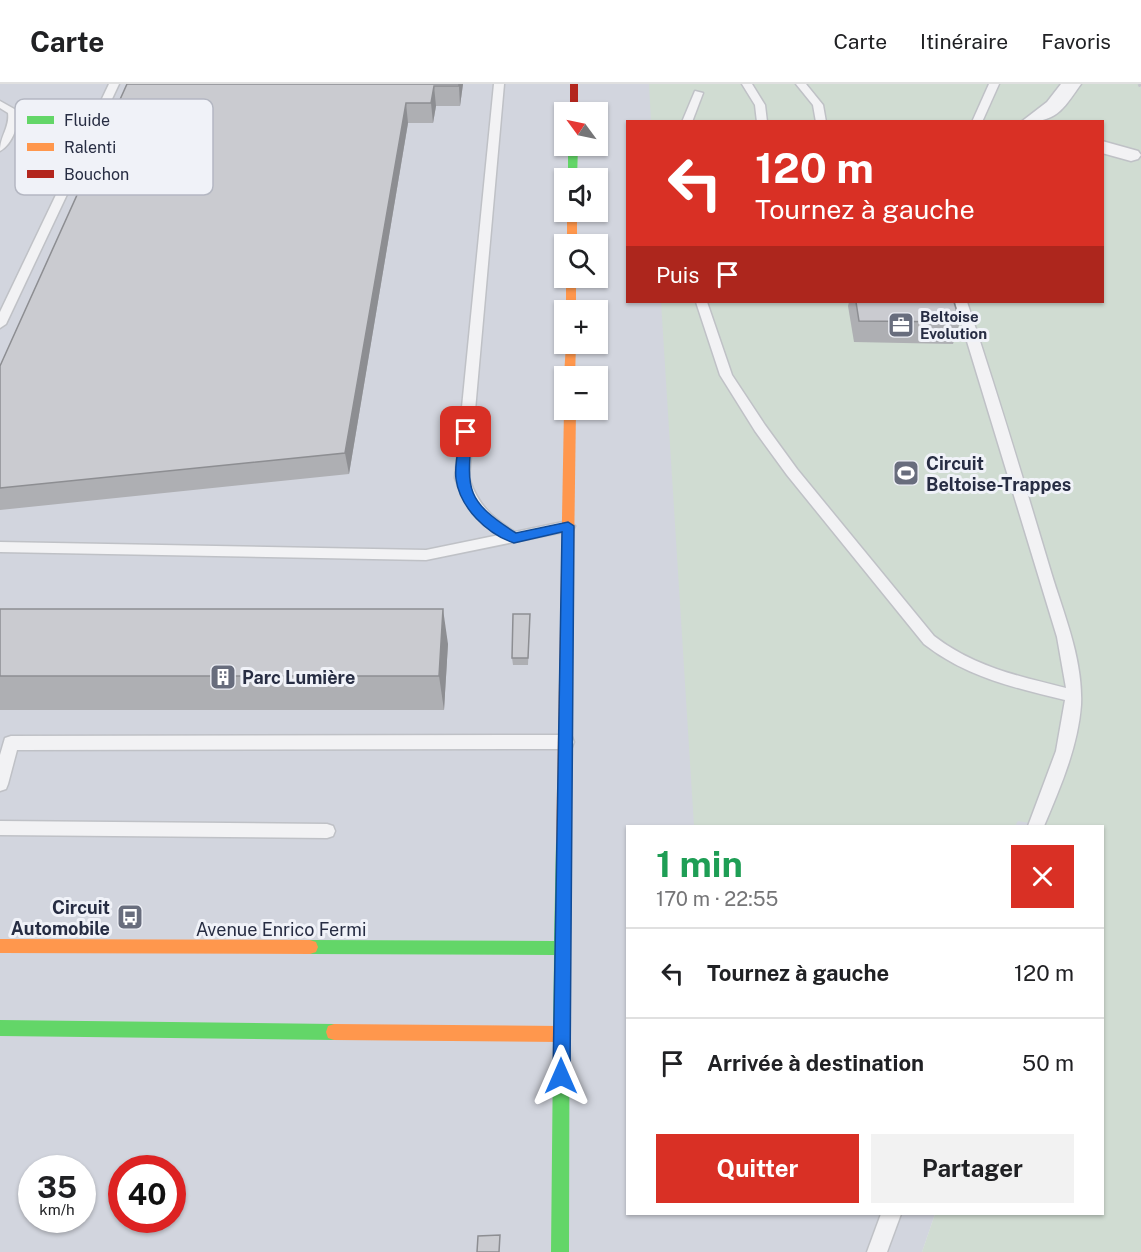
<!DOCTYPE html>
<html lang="fr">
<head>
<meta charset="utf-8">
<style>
  :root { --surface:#fff; --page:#f2f2f2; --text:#202124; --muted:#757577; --line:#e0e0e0; --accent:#d93025 }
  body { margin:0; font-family:"Public Sans",sans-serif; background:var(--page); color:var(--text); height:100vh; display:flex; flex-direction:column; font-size:22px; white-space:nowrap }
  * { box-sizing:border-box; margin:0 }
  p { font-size:20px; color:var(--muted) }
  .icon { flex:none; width:33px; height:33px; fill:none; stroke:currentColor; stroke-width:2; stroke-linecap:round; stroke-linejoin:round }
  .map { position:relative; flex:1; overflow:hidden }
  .drawer { position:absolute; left:626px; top:741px; width:478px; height:390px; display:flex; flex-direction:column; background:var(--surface); border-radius:0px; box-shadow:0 2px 4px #0004 }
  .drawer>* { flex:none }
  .top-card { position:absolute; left:626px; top:36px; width:478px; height:183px; border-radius:0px; box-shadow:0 2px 4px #0004; background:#d93025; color:#fff; overflow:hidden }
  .needle { width:39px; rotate:303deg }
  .fabs { position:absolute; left:554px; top:18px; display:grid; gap:12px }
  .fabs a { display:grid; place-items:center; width:54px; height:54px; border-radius:0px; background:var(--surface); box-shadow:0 2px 4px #0004; font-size:30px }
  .speed { position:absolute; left:18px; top:1071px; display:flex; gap:12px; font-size:30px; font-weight:700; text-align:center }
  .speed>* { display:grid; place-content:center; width:78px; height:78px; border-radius:50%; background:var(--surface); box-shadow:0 2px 4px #0004; line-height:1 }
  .speed small { font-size:15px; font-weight:400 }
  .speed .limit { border:9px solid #d22; background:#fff; color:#111 }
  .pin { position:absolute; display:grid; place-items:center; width:51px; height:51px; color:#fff; margin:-26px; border-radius:12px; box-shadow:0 3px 9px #0006 }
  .me { position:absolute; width:66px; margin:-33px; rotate:0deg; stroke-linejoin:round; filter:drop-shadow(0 0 4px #0008) }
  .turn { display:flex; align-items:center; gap:21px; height:126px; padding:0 30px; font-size:27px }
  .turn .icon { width:78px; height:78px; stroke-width:2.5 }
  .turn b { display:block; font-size:42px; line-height:51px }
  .then { display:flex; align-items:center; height:57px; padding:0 30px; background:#0003; gap:12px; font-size:22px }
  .round { display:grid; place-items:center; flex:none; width:63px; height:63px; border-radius:0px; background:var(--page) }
  .head { display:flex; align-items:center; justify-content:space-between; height:102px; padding:0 30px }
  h1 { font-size:36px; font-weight:700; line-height:45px; color:#1e9e55 }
  .primary-button { display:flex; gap:12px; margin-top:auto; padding:12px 30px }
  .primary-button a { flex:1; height:69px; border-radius:0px; background:var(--accent); color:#fff; font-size:24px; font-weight:700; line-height:69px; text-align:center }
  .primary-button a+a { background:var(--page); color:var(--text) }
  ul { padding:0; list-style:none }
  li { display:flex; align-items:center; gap:18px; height:90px; padding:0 30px; border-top:2px solid var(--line) }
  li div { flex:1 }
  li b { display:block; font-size:22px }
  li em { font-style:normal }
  header { display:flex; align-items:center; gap:36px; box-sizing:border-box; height:84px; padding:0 30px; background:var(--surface); border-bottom:2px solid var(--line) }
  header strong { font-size:28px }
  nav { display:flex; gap:33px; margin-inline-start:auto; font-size:21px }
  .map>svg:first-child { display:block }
  .built { fill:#d2d5de; fill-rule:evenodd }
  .green { fill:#d0dcd2 }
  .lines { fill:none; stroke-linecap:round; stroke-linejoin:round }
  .lane-casing { stroke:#bfc1c6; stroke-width:3 }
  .street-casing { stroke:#bfc1c6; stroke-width:3 }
  .path { stroke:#c4c5cb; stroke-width:3; stroke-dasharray:3 3; stroke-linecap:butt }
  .lane { fill:#f2f2f4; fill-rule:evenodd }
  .street { fill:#f2f2f4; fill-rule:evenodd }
  .fast { fill:#63d668; fill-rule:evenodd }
  .slow { fill:#ff974d; fill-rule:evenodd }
  .jam { fill:#b3261e; fill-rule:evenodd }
  .wall { fill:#aeafb3 }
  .shaded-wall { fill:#8d8e92 }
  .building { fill:#cacbd0; stroke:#8d8e92; stroke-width:1.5 }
  .route { fill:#1a73e8; stroke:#114b97; stroke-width:1.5 }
  .labels { text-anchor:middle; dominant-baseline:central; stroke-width:6; stroke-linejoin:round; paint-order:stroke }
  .far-poi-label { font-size:15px; font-weight:bold; fill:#272d43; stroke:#f0f2f8; text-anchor:start }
  .poi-label { font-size:18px; font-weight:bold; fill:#272d43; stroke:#f0f2f8; text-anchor:start }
  .street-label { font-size:18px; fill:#272d43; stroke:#f0f2f8 }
  .key { fill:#f0f2f8; stroke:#b4b7c2; stroke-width:1.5 }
  .key-label { font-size:16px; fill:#272d43 }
</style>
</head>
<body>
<header>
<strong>Carte</strong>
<nav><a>Carte</a><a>Itinéraire</a><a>Favoris</a></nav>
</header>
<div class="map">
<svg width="1141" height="1168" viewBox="0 0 1141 1168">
  <rect width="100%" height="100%" fill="#e2e4e8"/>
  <path class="built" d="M0 0H1109L1141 63 1072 742H627V1130H935L922 1168H0ZM564 28H597V62H564ZM627 38H1102V218H627ZM564 94H597V128H564ZM564 160H597V194H564ZM564 226H597V260H564ZM564 292H597V326H564ZM32 1084H82V1136H32ZM122 1084H172V1136H122Z"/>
  <path class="green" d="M649 0H1141V1168H922L935 1130H1102V742H1046L1018 737 1015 742H694L661 218H1102V38L651 37Z"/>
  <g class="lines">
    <g class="lane-casing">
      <g id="lane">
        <path d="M109 0H119L6 240 0 244V228Z"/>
        <path d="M494 0H504L469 394C478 421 491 433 515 448L568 437 575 442 573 446 426 476 0 468V458L426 466 499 451C476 436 464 420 455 394Z"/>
        <path d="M742 0H752L765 21 767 38H757L755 21Z"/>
        <path d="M796 0H806L823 21 826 38H816L813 21Z"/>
        <path d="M989 0H999L982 38H972Z"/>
        <path d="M695 7 703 9 692 38H682Z"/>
        <path d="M0 17 16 26C21 38 12 61 0 67 0 52 10 43 8 29L0 24Z"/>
        <path d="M696 218H707L732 291 765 341 797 385 934 552C974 583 1018 592 1066 604L1057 553 955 218H967C997 307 1024 398 1051 488 1064 531 1083 575 1081 621 1078 663 1060 704 1044 742H1028L1056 667 1065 616C1015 604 966 593 924 560L787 391 755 347 720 291Z"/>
        <path d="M566 651 572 653 574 658 572 663 566 665 17 666 8 700 6 705 0 707V671L5 654 11 652Z"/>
        <path d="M0 737 327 740 333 742 335 747 333 752 327 754 0 751Z"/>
        <path d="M881 1130H901L887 1168H867Z"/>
      </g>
    </g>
    <g class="street-casing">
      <g id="street">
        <path d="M1061 0H1081C1061 28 1057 38 1021 38L1047 18Z"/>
        <path d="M1102 57 1138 67 1141 71 1138 75 1131 77 1102 69Z"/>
      </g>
    </g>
    <path class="path" d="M1139 0 1141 4"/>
    <use href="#lane" class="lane"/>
    <use href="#street" class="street"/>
    <g class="fast">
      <path d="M568 62H578L577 94H568Z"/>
      <path d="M563 751 568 753 570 758 569 1168H551L554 871 310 870 304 868 302 863 304 858 310 856 554 857 556 758 558 753Z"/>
      <path d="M0 936 334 940 340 942 342 948 340 954 334 956 0 952Z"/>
    </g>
    <g class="slow">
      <rect x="567" y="128" width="10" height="32"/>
      <rect x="566" y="194" width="10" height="32"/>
      <path d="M566 260H576L575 292H564Z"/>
      <path d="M564 326H576L570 758 568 763 563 765 558 763 556 758Z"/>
      <path d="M0 855 310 856 316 858 318 863 316 868 310 870 0 869Z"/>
      <path d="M334 940 561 942 567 944 569 950 567 956 561 958 334 956 328 954 326 948 328 942Z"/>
    </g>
    <rect class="jam" x="570" y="0" width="8" height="28"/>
  </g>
  <g class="wall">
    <path d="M127 0H463L460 22H436L433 39H408L349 390 0 426V282Z"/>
    <path d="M849 218H954L960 238 953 260 854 258 848 222Z"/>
    <path d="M0 525 448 560 444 626H0Z"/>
    <path d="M530 530 528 581H513L512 574Z"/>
  </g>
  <g class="shaded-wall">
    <path d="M459 0H463L460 22 459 2Z"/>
    <path d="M434 2 436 22 433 39 431 19Z"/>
    <path d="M406 19 408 39 349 390 345 369Z"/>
    <path d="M443 525 448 560 444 626 439 592Z"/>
  </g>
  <g class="building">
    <path d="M127 0H459V2H434L431 19H406L345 369 0 404V282Z"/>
    <path d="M856 218H954L960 238 859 237Z"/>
    <path d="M0 525H443L439 592H0Z"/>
    <path d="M513 530H530L528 574H512Z"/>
    <path d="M500 1151 499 1168H477L478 1152Z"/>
  </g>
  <path class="route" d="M466 344 472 348C467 405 464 416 516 449L568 438 574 442 570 992 567 998 561 1001 555 998 553 992 562 448 514 459C487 450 460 424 456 395 454 381 459 362 461 348Z"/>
  <defs>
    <g id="office-square" transform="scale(1.35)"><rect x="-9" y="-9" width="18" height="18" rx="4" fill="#686d7d" stroke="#f0f2f8"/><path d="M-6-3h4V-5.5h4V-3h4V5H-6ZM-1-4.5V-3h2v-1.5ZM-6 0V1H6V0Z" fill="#fff"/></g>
    <g id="stadium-square" transform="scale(1.35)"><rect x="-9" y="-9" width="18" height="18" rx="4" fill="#686d7d" stroke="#f0f2f8"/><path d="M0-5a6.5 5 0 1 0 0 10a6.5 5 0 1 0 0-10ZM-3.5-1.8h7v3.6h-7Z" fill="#fff"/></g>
    <g id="building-square" transform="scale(1.35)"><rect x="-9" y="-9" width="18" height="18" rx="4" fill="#686d7d" stroke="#f0f2f8"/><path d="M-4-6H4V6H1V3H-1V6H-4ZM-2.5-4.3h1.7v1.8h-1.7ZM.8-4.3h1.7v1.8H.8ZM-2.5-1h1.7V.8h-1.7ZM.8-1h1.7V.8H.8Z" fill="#fff"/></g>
    <g id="bus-square" transform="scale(1.35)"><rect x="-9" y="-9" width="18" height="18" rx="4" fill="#686d7d" stroke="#f0f2f8"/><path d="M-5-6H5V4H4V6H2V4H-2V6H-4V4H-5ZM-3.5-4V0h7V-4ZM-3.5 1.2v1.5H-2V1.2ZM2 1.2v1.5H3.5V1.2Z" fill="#fff"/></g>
  </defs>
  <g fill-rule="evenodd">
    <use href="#office-square" x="901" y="241"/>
    <use href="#stadium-square" x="906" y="389"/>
    <use href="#building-square" x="223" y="593"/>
    <use href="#bus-square" x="130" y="833"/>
  </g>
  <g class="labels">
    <g class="far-poi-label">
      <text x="920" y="232">Beltoise<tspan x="920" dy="17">Evolution</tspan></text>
    </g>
    <g class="poi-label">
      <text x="926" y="379">Circuit<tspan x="926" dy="21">Beltoise-Trappes</tspan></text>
      <text x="242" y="593">Parc Lumière</text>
      <text x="110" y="823" text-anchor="end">Circuit<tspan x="110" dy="21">Automobile</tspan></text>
    </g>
    <g class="street-label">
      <text x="281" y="845">Avenue Enrico Fermi</text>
    </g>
  </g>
  <rect x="15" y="15" width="198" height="96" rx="9" class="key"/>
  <rect x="27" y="32" width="27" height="8" fill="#63d668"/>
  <rect x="27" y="59" width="27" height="8" fill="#ff974d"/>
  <rect x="27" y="86" width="27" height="8" fill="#b3261e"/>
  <g class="key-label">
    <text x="64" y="42">Fluide</text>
    <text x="64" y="69">Ralenti</text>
    <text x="64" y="96">Bouchon</text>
  </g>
</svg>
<div class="fabs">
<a><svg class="needle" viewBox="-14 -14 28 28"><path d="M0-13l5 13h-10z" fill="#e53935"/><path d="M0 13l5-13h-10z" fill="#757577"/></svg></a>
<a><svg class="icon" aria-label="sound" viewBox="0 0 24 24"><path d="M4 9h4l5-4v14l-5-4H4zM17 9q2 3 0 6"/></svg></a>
<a><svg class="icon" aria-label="search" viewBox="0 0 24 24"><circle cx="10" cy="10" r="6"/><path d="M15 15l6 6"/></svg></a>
<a>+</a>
<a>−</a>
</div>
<div class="speed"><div>35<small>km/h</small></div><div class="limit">40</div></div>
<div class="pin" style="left:466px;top:348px;background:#d93025"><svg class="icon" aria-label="arrive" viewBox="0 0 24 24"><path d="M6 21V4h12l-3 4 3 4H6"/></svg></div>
<svg class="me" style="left:561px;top:992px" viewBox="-20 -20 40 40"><path d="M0-17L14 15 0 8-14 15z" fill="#1a73e8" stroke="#fff" stroke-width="4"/></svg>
<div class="top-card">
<div class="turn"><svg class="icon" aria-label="left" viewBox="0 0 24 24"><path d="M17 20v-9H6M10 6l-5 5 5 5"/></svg><div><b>120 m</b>Tournez à gauche</div></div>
<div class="then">Puis<svg class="icon" aria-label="arrive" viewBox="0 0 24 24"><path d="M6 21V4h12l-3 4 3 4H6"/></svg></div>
</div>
<section class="drawer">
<div class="head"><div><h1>1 min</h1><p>170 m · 22:55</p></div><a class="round" style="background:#d93025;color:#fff"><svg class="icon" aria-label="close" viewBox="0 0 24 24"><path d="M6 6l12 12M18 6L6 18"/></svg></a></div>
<ul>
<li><svg class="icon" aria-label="left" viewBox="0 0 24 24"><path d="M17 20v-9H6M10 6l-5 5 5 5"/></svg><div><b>Tournez à gauche</b></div><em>120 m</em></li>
<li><svg class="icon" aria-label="arrive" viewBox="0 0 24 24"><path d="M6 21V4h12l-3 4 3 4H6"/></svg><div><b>Arrivée à destination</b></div><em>50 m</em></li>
</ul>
<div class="primary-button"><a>Quitter</a><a>Partager</a></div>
</section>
</div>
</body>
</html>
